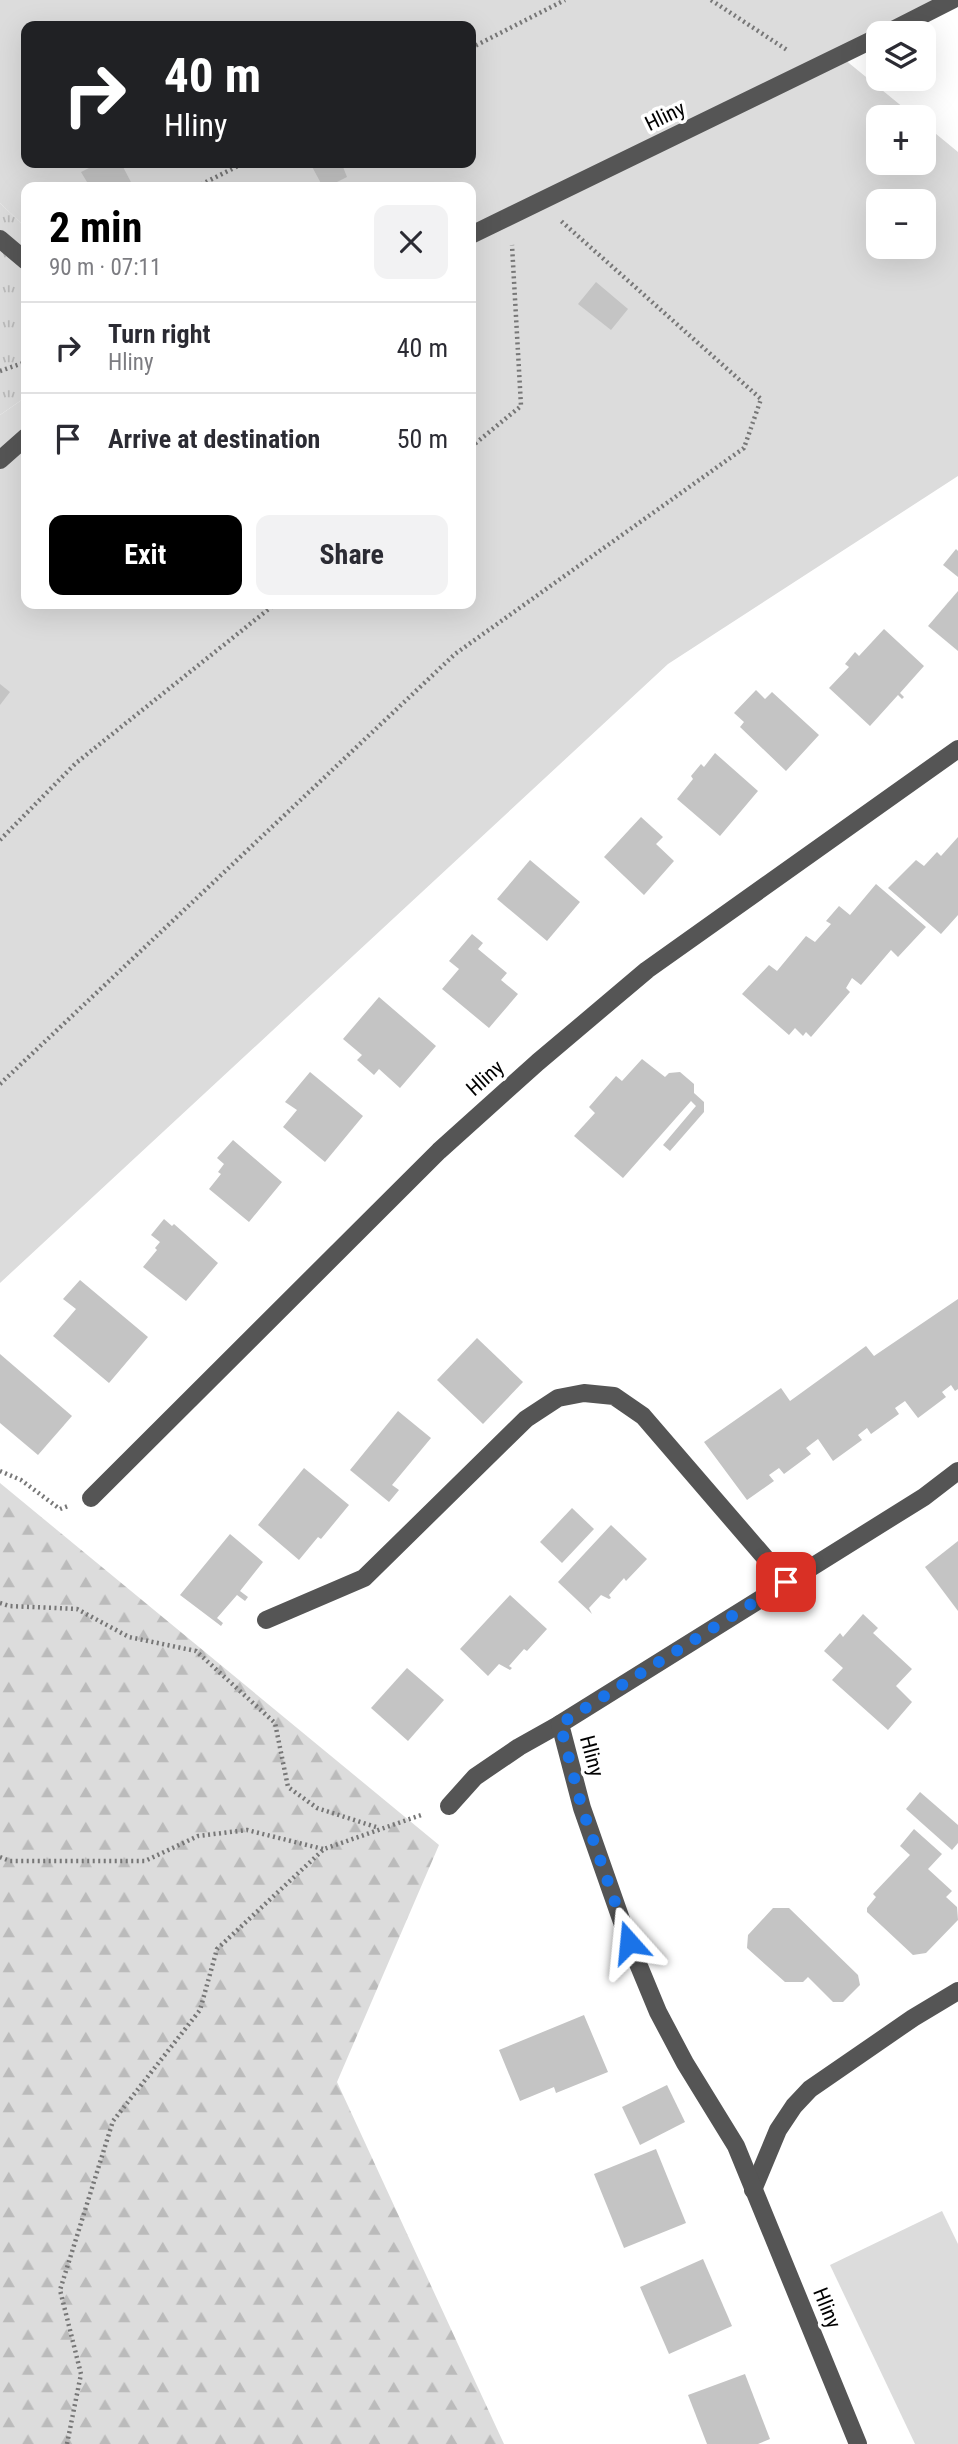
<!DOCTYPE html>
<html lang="en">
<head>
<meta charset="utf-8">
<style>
  :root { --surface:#fff; --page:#f2f2f3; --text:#2b2b33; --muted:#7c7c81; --line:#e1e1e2; --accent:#000 }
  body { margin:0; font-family:"Roboto Condensed",sans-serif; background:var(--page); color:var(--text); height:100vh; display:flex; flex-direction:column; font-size:26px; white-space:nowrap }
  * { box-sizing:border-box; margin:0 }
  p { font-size:23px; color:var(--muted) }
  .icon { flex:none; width:38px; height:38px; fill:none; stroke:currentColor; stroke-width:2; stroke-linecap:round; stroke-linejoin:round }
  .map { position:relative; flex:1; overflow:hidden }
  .side { position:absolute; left:21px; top:182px; width:455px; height:427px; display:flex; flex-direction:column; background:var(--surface); border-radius:14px; box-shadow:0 7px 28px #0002 }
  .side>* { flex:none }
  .top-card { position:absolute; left:21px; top:21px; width:455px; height:147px; border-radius:14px; box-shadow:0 7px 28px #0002; background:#202124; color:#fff; overflow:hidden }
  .fabs { position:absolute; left:866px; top:21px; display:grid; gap:14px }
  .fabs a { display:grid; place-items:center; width:70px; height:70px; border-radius:14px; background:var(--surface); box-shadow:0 7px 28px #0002; font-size:35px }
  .pin { position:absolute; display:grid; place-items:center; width:60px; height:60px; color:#fff; margin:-30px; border-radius:14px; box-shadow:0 4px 10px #0006 }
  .me { position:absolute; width:77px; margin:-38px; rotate:342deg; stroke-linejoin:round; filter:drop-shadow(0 0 5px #0008) }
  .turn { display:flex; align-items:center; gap:24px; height:147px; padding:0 28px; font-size:32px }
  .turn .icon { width:91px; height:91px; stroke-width:2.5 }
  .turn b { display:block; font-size:49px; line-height:60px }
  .round { display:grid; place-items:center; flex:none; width:74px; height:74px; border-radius:14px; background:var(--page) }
  .headline { display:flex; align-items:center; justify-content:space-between; height:119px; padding:0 28px }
  h1 { font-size:42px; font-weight:700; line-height:52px; color:var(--accent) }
  .button { display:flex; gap:14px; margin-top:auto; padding:14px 28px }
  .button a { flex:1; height:80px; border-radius:14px; background:var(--accent); color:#fff; font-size:28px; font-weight:700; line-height:80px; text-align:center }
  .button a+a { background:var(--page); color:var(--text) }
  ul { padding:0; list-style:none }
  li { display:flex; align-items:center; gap:21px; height:91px; padding:0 28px; border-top:2px solid var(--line) }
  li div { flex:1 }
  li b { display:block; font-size:26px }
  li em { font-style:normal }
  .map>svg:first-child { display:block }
  .grass { fill:url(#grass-tufts) }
  .forest { fill:url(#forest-firs) }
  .green { fill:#dcdcdc; fill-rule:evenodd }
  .building { fill:#c4c4c4 }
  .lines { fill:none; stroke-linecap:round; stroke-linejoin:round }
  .path { stroke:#777; stroke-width:4.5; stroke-dasharray:2 3.5; stroke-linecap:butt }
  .minor { stroke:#555; stroke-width:18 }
  .route { stroke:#1a73e8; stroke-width:12; stroke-dasharray:0 21.6 }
  .labels { text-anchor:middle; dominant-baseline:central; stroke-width:7; stroke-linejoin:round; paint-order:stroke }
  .street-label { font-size:21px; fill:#000; stroke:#fff }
</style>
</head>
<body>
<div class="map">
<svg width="958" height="2444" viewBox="0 0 958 2444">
  <defs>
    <pattern id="grass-tufts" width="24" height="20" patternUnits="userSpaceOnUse" patternTransform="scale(1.75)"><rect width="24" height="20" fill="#dcdcdc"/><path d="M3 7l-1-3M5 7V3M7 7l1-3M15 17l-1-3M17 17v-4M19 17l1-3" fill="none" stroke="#bbb"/></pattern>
    <pattern id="forest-firs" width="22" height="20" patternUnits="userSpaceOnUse" patternTransform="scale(1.75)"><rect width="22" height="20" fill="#dcdcdc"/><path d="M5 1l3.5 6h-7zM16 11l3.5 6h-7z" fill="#bbb"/></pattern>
  </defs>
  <rect width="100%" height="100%" fill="#fff"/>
  <path class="grass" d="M0 203 26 228V397L0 415Z"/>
  <path class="forest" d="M0 1483 439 1845 337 2082 504 2444H0Z"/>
  <g class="green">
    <path d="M0 0H944L844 59 915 117H878V163H924V124L958 152V476L668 664 0 1283V415L26 397V604H471V187H26V228L0 203ZM26 26H471V163H26ZM878 201H924V247H878Z"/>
    <path d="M942 2211 958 2244V2444H915L830 2265Z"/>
  </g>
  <g class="building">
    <path d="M99 163H121L133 186 90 187 81 172Z"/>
    <path d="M310 163H352L343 167 347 177 327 187H323Z"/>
    <path d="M596 282 628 309 611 330 578 304Z"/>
    <path d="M956 549 958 551V577L943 565Z"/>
    <path d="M958 591V651L928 626Z"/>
    <path d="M884 629 924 666 900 693 904 697 902 699 898 695 870 726 829 688 849 667 845 664 855 652 859 656Z"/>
    <path d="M0 684 10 692 0 705Z"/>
    <path d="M756 690 765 699 772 692 819 735 786 771 740 727 744 722 734 713Z"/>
    <path d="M715 753 758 791 720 836 677 799 693 779 691 776 701 764 704 767Z"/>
    <path d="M641 817 663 837 656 844 674 861 644 895 604 857Z"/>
    <path d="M958 837V915L941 934 888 888 916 860 924 866 937 852 941 856Z"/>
    <path d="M530 860 580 902 547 941 497 899Z"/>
    <path d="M876 884 926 927 898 957 891 950 861 985 852 978 846 988 850 992 811 1037 806 1032 803 1036 795 1028 789 1035 742 994 769 965 777 971 806 936 815 942 831 924 826 921 839 906 850 915Z"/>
    <path d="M472 934 483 943 478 949 507 973 501 980 518 994 489 1028 442 989 459 969 449 961Z"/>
    <path d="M379 997 436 1046 400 1088 379 1069 374 1075 357 1060 362 1055 343 1039Z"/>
    <path d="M642 1059 665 1077 669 1073 680 1072 694 1084V1093L704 1102V1112L670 1151 663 1145 696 1106 691 1101 623 1178 574 1136 595 1113 589 1107 616 1076 622 1081Z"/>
    <path d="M310 1072 363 1116 325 1162 283 1127 297 1110 285 1102Z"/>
    <path d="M233 1140 282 1182 249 1222 209 1189 221 1174 218 1172 224 1164 217 1158Z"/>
    <path d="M164 1219 172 1226 174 1224 218 1263 186 1301 143 1267 157 1250 155 1248 160 1242 151 1235Z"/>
    <path d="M80 1280 148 1337 109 1383 53 1336 76 1309 63 1299Z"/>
    <path d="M958 1299V1389L955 1391 951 1385 942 1392 946 1397 918 1418 905 1401 895 1408 899 1414 871 1434 867 1428 858 1435 862 1440 833 1461 818 1439 806 1448 811 1454 784 1474 779 1468 769 1475 774 1481 747 1500 704 1442 781 1388 790 1401 866 1346 874 1356Z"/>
    <path d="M477 1338 523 1382 483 1424 437 1380Z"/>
    <path d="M0 1354 72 1416 38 1455 0 1423Z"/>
    <path d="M398 1411 431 1438 392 1485 399 1490 389 1502 350 1470Z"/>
    <path d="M304 1468 349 1505 321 1539 318 1537 299 1560 258 1525Z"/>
    <path d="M572 1508 594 1529 562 1563 540 1542Z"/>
    <path d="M611 1525 647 1559 626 1581 624 1578 609 1595 611 1598 609 1599 601 1595 589 1608 592 1614 558 1582Z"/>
    <path d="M230 1534 263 1562 240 1591 248 1597 245 1601 237 1595 217 1618 223 1623 221 1626 180 1595Z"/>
    <path d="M958 1541V1611L925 1567Z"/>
    <path d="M510 1595 547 1629 527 1651 524 1649 509 1666 512 1668 510 1670 499 1664 488 1676 460 1649Z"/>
    <path d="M863 1614 878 1628 873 1633 912 1669 896 1686 912 1702 888 1730 832 1680 843 1668 824 1651 840 1633 843 1637Z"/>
    <path d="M407 1668 444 1700 408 1741 371 1708Z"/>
    <path d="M920 1792 958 1825V1843L952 1850 906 1809Z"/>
    <path d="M914 1829 942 1854 928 1869 952 1891 946 1897 957 1907 958 1920 926 1953 913 1955 867 1912V1908L876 1897 873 1894 910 1855 900 1846Z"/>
    <path d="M773 1908H789L858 1975 860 1985 843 2002H833L808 1977 803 1982H785L747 1948 748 1935Z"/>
    <path d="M584 2015 608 2072 556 2093 554 2087 520 2101 499 2050Z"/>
    <path d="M667 2085 685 2122 640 2145 622 2107Z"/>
    <path d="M656 2149 686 2223 624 2248 594 2174Z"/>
    <path d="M703 2259 732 2326 669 2354 640 2287Z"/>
    <path d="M745 2374 770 2439 758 2444H707L688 2395Z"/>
  </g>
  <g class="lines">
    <g class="path">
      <path d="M711 0 787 50"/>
      <path d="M471 48 565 0"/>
      <path d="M196 187 244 163"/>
      <path d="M0 371 26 362"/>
      <path d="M471 447 521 406 512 245"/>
      <path d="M0 840 76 763 275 604"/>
      <path d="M0 1084 455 654 744 448 761 399 561 221"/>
      <path d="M0 1471 21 1480 60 1509 68 1506"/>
      <path d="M0 1603 9 1606 77 1609 129 1637 196 1651 275 1723 288 1787 317 1808 379 1828"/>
      <path d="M0 1857 10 1861H145L198 1836 247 1830 323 1849"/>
      <path d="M67 2444 81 2374 60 2290 113 2121 200 2010 217 1949 324 1849 424 1814"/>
    </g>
    <g class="minor">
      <path d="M887 33 952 0"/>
      <path d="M471 235 878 37"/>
      <path d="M0 239 26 261"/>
      <path d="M0 460 26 437"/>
      <path d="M91 1498 439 1151 538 1062 647 970 958 749"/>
      <path d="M266 1620 364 1578 526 1419 558 1398 584 1393 614 1396 643 1416 786 1582"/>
      <path d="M449 1806 475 1777 519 1747 560 1724"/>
      <path d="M753 2190 778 2130 794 2106 810 2089 913 2018 958 1991"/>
      <path d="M858 2444 736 2146 685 2063 658 2012 629 1942 582 1808 560 1724 924 1497 958 1471"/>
    </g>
  </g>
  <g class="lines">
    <path class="route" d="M629 1942 582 1808 560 1724 786 1582"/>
  </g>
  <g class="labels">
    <g class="street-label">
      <text transform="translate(665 116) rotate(-26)">Hliny</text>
      <text transform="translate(485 1078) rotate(-42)">Hliny</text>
      <text transform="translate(592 1756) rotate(75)">Hliny</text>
      <text transform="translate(827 2308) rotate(68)">Hliny</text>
    </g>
  </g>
</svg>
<div class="fabs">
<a><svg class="icon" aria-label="layers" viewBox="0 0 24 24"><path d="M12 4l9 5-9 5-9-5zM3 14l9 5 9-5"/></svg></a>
<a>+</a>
<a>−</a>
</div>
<div class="pin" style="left:786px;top:1582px;background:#d93025"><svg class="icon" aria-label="arrive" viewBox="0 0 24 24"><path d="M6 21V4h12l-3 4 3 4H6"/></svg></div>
<svg class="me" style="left:629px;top:1942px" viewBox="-20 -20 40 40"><path d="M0-17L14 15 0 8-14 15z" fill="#1a73e8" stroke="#fff" stroke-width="4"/></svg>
<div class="top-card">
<div class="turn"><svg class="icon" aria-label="right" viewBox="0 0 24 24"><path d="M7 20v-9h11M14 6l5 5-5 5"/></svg><div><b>40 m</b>Hliny</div></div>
</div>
<section class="side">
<div class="headline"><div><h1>2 min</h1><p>90 m · 07:11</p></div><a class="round"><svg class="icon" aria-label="close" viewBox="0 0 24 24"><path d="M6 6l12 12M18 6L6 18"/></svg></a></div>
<ul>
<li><svg class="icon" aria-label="right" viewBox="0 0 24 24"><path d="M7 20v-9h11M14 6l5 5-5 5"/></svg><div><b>Turn right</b><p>Hliny</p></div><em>40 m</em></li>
<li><svg class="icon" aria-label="arrive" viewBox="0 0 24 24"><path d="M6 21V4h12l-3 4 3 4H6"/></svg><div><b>Arrive at destination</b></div><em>50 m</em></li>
</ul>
<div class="button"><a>Exit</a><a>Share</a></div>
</section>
</div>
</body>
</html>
